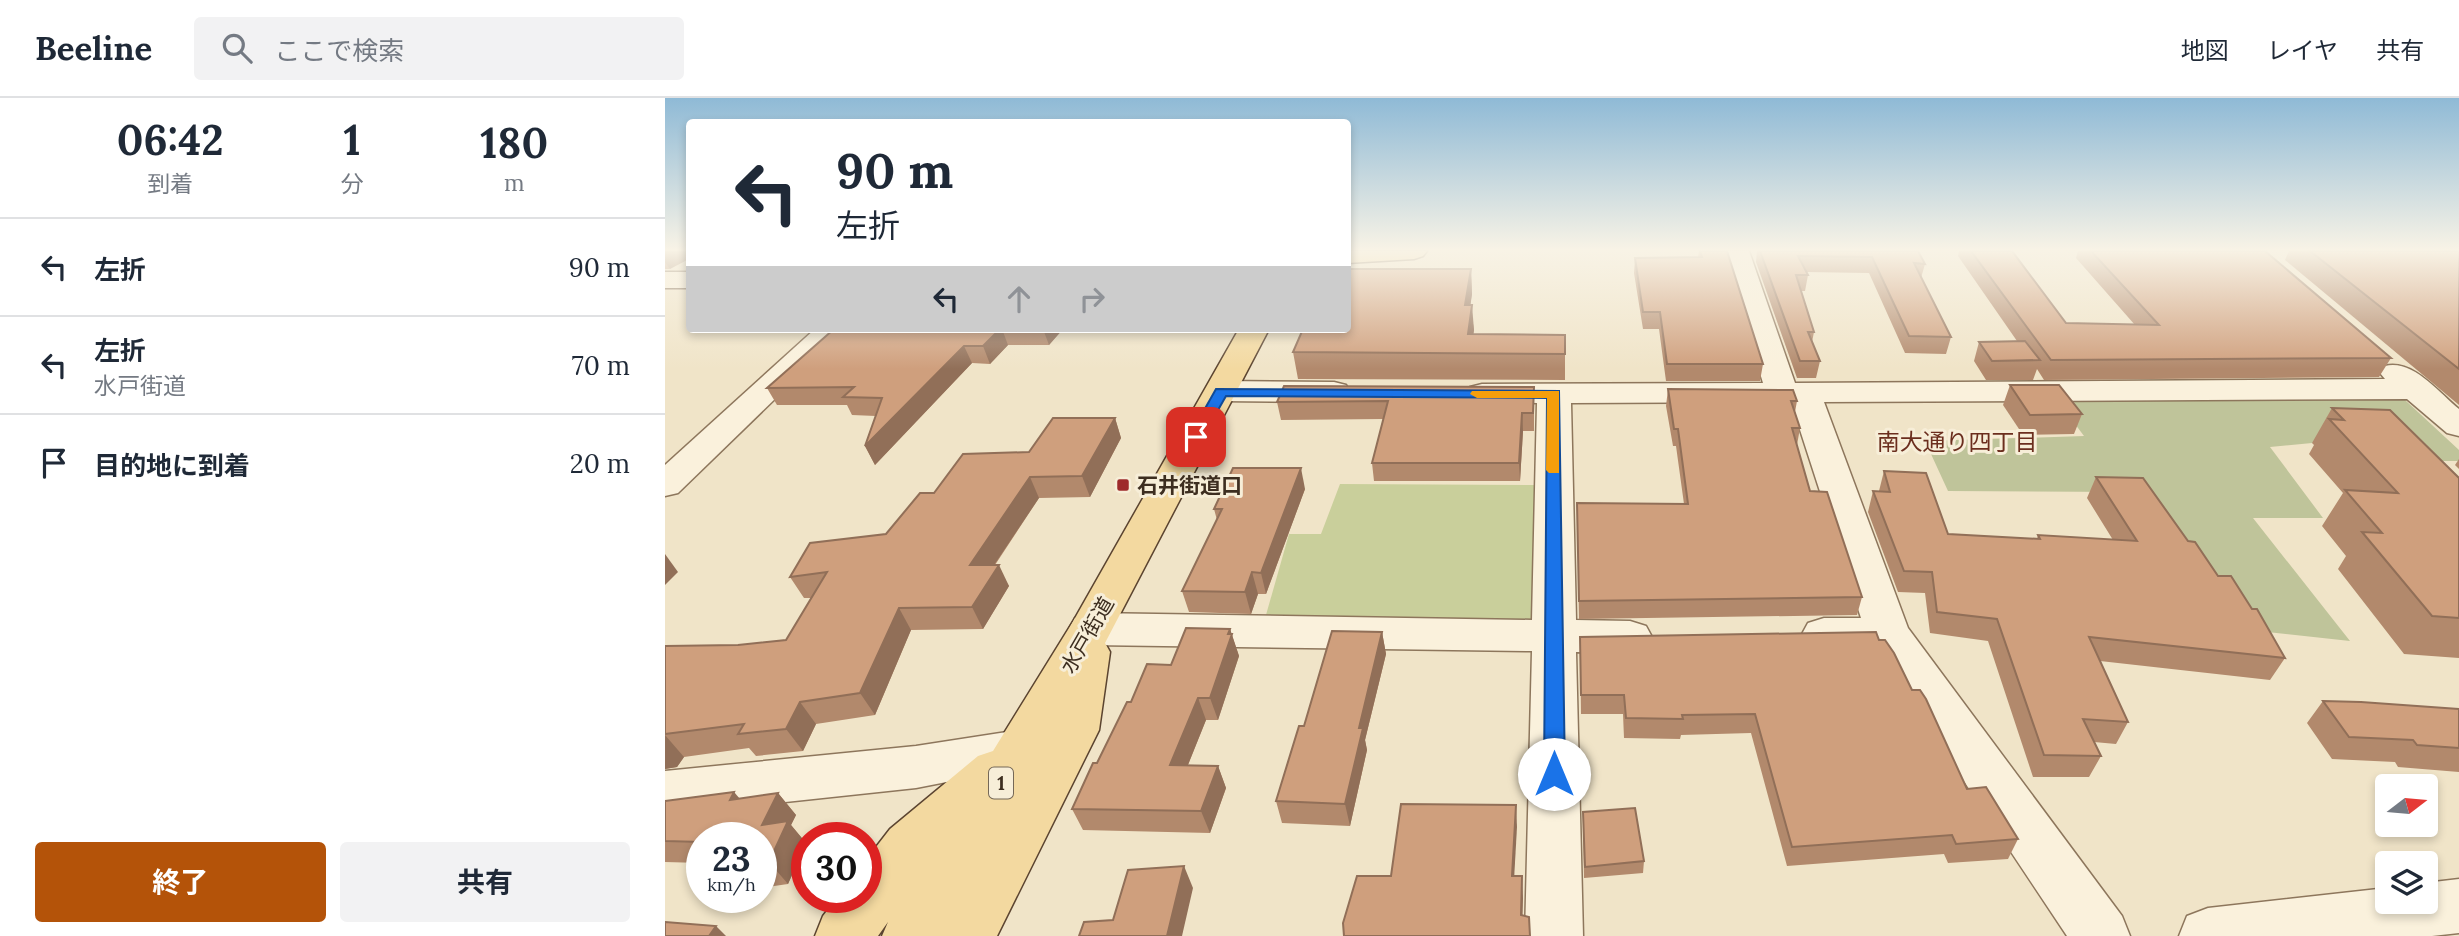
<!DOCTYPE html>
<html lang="ja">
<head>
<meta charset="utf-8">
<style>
  :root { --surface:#fff; --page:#f2f2f3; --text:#1f2937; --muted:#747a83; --line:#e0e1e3; --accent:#b45309 }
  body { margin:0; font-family:Lora,"Noto Sans JP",serif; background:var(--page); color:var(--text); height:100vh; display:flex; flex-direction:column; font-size:26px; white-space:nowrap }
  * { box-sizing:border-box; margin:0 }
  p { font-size:23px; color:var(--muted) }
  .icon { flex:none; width:38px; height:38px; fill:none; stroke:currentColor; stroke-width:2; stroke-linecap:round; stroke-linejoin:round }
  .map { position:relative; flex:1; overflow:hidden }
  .details { display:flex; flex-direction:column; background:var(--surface); width:665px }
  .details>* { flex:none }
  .hud { position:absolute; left:21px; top:21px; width:665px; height:214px; border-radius:7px; box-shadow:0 4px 10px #0003; background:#fff; color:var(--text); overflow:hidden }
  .needle { width:46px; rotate:74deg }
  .fabs { position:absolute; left:1710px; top:676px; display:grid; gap:14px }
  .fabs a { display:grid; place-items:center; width:63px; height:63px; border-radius:7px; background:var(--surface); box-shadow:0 4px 10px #0003; font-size:35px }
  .speed { position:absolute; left:21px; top:724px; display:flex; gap:14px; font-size:35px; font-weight:700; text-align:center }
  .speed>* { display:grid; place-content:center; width:91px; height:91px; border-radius:50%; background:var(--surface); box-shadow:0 4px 10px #0003; line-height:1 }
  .speed small { font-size:18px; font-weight:400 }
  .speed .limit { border:10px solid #d22; background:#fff; color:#111 }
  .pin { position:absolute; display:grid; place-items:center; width:60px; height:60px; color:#fff; margin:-30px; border-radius:14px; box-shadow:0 4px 10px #0006 }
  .me { position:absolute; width:77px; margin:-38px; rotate:0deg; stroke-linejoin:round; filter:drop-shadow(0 0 5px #0008) }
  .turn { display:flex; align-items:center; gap:24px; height:147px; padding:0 35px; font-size:32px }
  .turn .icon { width:91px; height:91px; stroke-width:2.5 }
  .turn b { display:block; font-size:49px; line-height:60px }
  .lanes { display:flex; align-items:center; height:66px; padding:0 35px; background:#0003; justify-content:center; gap:35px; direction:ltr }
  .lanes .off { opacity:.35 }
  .eta { display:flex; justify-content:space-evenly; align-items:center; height:119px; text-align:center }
  .eta b { font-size:42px; font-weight:700; line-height:49px }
  .action { display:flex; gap:14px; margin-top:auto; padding:14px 35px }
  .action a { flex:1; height:80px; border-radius:7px; background:var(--accent); color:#fff; font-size:28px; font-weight:700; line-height:80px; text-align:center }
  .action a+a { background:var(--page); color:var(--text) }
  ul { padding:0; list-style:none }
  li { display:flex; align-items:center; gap:21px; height:98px; padding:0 35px; border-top:2px solid var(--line) }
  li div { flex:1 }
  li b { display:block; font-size:26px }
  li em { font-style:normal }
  header { display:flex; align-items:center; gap:42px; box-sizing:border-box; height:98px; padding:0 35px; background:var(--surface); border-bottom:2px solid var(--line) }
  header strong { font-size:33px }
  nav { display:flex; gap:38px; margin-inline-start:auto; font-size:24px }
  .search { width:490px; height:63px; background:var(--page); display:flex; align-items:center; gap:18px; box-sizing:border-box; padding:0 24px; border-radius:7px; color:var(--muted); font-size:26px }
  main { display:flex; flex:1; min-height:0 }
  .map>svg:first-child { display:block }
  .green { fill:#c9cf9b }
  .cemetery { fill:#bfc49a }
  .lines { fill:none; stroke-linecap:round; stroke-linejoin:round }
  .street-casing { stroke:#8d765c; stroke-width:3 }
  .secondary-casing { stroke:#6f573f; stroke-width:3 }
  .primary-casing { stroke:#5b4430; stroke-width:3 }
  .street { fill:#faf1dc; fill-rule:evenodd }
  .secondary { fill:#faf1dc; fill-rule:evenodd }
  .primary { fill:#f3d9a0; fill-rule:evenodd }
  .wall { fill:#b2896c }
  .shaded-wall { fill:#916f58 }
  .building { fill:#cf9f7d; stroke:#916f58; stroke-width:2 }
  .route { fill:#1a73e8; stroke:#114b97; stroke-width:2 }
  .slow { fill:#f59e0b }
  .poi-dot { fill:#9e2a2b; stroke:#f7eed8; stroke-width:2.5 }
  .labels { text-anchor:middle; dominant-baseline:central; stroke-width:6; stroke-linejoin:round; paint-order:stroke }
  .shield { fill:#f7eed8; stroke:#756857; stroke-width:2 }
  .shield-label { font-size:19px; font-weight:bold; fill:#3d2e20 }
  .poi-label { font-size:21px; font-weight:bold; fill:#3d2e20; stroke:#f7eed8; text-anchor:start }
  .street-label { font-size:21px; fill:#3d2e20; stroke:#f7eed8 }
  .neighbourhood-label { font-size:23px; fill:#6b2e1e; stroke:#f7eed8 }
</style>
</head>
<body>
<header>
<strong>Beeline</strong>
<div class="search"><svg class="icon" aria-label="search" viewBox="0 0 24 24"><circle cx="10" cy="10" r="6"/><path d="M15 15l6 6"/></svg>ここで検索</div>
<nav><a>地図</a><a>レイヤ</a><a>共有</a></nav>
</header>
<main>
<section class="details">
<div class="eta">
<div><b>06:42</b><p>到着</p></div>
<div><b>1</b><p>分</p></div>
<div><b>180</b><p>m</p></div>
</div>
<ul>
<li><svg class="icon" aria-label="left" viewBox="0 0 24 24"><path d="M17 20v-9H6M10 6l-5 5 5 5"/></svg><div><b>左折</b></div><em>90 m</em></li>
<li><svg class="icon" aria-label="left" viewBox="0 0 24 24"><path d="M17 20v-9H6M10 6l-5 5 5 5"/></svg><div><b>左折</b><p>水戸街道</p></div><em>70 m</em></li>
<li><svg class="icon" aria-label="arrive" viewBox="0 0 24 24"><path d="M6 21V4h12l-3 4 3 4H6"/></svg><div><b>目的地に到着</b></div><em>20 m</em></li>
</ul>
<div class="action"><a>終了</a><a>共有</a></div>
</section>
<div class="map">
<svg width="1794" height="838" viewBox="0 0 1794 838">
  <rect width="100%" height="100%" fill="#f0e4c8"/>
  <path class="green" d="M675 386 881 387 878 517 864 524H599L624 436H656Z"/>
  <path class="cemetery" d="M1392 302H1740L1794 352V363H1747L1647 345 1605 349 1658 420H1588L1685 543 1584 532 1463 394 1283 393 1260 343 1419 338Z"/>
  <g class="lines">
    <g class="street-casing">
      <g id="street">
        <path d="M1058 153H1084L1130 285 1720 281 1715 275 1720 268C1748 261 1773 294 1794 311V338L1782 335 1742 301 1159 304 1243 530 1457 818 1465 838H1402L1211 551 1159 552 1143 547 1137 536 1143 525 1159 520H1196L1126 304 906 305 911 522 965 523 981 528 987 539 981 550 965 555 911 554 918 838H860L867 553 426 547 410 542 404 531 410 520 426 515 867 522 872 305 805 303 801 296 805 289 817 286 1098 285Z"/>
        <path d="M150 231H182L13 395 0 398V367Z"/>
        <path d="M556 283 669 284 681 287 685 294 681 301 669 304 556 303 545 300 540 293 545 286Z"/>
        <path d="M355 632 373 638 380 652 373 666 251 690 0 717V673L251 648Z"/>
        <path d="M1794 781V835L1767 838H1514L1522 818 1543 810 1722 790V803H1760V785Z"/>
      </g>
    </g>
    <g class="secondary-casing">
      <rect id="secondary" x="0" y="174" width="24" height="16"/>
    </g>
    <g class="primary-casing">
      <g id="primary">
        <path d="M682 153H762L758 158 749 161 682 165Z"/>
        <path d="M574 231H604L440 545 445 554 434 632 332 838H217L223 824 213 838H150L158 818 172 800H201V762L225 731 313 658 328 653 409 522Z"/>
      </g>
    </g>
    <use href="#street" class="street"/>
    <use href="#secondary" class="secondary"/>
    <use href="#primary" class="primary"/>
  </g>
  <g class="wall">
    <path d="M0 153 5 171H0Z"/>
    <path d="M1034 153H1062L1098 266 1095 283H1001L994 231H978L969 175 970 160 1033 159Z"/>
    <path d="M1092 153H1253L1260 166 1256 180 1286 239 1281 256 1240 255 1204 175 1141 174 1143 177 1140 193H1136L1149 234 1147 244 1155 263 1151 280H1132L1091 164Z"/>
    <path d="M1294 153H1347L1401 225 1470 227 1411 160 1413 153H1600L1726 260 1714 279 1379 282 1372 271 1368 282H1321L1309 263 1314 244 1352 243 1293 158Z"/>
    <path d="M1624 153H1794V307L1620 162Z"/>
    <path d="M806 171 807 196 805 207 809 232 808 236 900 237V282L633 281 628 254Z"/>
    <path d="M169 231H398L384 247H343L325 266 307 265 210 367 200 348 211 318 187 317 182 307H112L102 290Z"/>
    <path d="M1345 287 1417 316 1409 336 1358 337 1338 307Z"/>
    <path d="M619 288 869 307V333H858L855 383H709L707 365 718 321 616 322 612 304Z"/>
    <path d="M1003 291 1132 303 1130 314 1135 330 1132 347 1145 393 1197 499 1192 517 914 521 912 405 1019 406 1011 348H1008L1001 308Z"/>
    <path d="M1667 310 1794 380V560L1739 556 1673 471 1681 458 1657 428 1678 395 1644 356 1649 347 1647 345Z"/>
    <path d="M450 320 456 340 425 399 374 400 330 467 344 488 318 531 246 532 210 617 151 626 138 653 91 658 84 650 19 659 12 669 0 671V548L73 547 121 542 147 500H139L125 479 221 436 269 395 364 354Z"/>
    <path d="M1794 361V371L1790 367Z"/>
    <path d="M1219 373 1283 436 1372 441 1373 437 1448 442 1422 400 1431 379 1523 443 1553 478 1620 560 1605 582 1435 563 1463 624 1451 646 1429 644 1436 658 1424 679H1368L1323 543 1265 535 1260 495 1233 494 1203 414 1208 393H1214Z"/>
    <path d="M640 391 601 496H593L586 516 524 514 517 493 552 422 549 411Z"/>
    <path d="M565 531 574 558 553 622H541L523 667 553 668 561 690 545 735 418 732 407 711 466 604 506 567Z"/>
    <path d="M717 534 721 556 700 642 702 652 685 728 617 725 611 703 639 628Z"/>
    <path d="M915 539 1214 542 1247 592 1302 691 1353 741 1343 761 1283 765 1279 756 1122 768 1086 635 1016 637 1015 641 959 640 958 616H916Z"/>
    <path d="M1658 603 1794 611V674L1733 669 1730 664 1667 661 1642 625Z"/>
    <path d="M113 695 131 717 126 727 141 745 123 786 96 790V740H37V765L0 764V703L75 701Z"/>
    <path d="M918 725 979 763 978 775 919 780Z"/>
  </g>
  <g class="shaded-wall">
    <path d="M0 153H24V161L5 171 0 164Z"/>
    <path d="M806 171 807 196 802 232 800 207Z"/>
    <path d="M807 207 809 232 806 255 803 236Z"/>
    <path d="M335 231H337L343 247 325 266 318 248Z"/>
    <path d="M378 231H398L384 247Z"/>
    <path d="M299 248 307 265 210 367 200 348Z"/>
    <path d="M857 315 858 333 855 383 854 365Z"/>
    <path d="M450 320 456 340 425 399 417 378Z"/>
    <path d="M636 370 640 391 601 496 596 475Z"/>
    <path d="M365 379 374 400 315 488 305 467Z"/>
    <path d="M0 456 13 474 0 487Z"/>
    <path d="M334 467 344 488 318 531 307 509Z"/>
    <path d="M587 474 593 496 586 516 580 494Z"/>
    <path d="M234 510 246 532 210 617 195 595Z"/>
    <path d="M565 531 574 558 553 622 545 600Z"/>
    <path d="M717 534 721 556 700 642 702 652 685 728 680 706 694 630Z"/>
    <path d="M533 600 541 622 514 689 505 667Z"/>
    <path d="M135 604 151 626 138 653 121 631Z"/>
    <path d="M0 637 19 659 12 669 0 671Z"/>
    <path d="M553 668 561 690 545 735 536 713Z"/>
    <path d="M69 694 88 716 65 702Z"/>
    <path d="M113 695 131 717 126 727 141 745 123 786 104 764 97 727Z"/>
    <path d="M851 707 852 729 848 800 847 778Z"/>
    <path d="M519 768 528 790 517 838H502Z"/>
    <path d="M857 778 858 800 857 838 856 817Z"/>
    <path d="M51 828 61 838H44Z"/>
  </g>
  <g class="building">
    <path d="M1035 153H1062L1098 266H1002L995 214H978L970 160 1037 159Z"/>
    <path d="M1095 153H1253L1260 166 1249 165 1286 239 1244 238 1207 159 1133 158 1143 177H1131L1149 234H1143L1155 263H1135Z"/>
    <path d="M1306 153H1347L1401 225 1494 227 1426 153H1600L1726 260 1386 262Z"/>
    <path d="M1645 153H1794V271Z"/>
    <path d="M682 171H806L800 207H807L803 236 900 237V256L628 254 638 231H682Z"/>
    <path d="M169 231H335L318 248H299L200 348 217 300 178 299 189 289 102 290Z"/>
    <path d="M1360 243 1375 262 1327 263 1314 244Z"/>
    <path d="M1345 287H1394L1417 316 1365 317Z"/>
    <path d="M619 288 869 289 868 315H857L854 365H707L723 303 612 304Z"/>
    <path d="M1003 291 1128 292 1132 303H1126L1135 330H1127L1145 393 1162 394 1197 499 914 503 912 405 1023 406 1013 331H1009Z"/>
    <path d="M1667 310 1725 312 1794 380V520L1767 518 1697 434 1717 435 1680 392 1733 395 1664 321 1679 322Z"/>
    <path d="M388 320H450L417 378 365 379 305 467H334L307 509 234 510 195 595 135 604 121 631 73 636 79 626 0 636V548L73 547 121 542 162 474 125 479 145 445 221 436 255 395H269L298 356 364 354Z"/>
    <path d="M568 370H636L596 475 587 474 580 494 517 493 557 411H549Z"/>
    <path d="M1219 373 1261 375 1283 436 1375 441 1373 437 1472 443 1431 379 1478 380 1523 443 1530 444 1553 478H1566L1587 511H1592L1620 560 1424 539 1463 624 1418 621 1436 658 1379 657 1332 521 1272 514 1267 474 1239 473 1208 393 1225 394Z"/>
    <path d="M521 530 565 531 563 536H567L545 600H533L505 667 553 668 536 713 407 711 428 665H432L462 604H466L482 566 506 567Z"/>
    <path d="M667 533 717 534 694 630H698L680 706 611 703 634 628H639Z"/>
    <path d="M1211 534 1214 542H1220L1229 555 1247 592H1255L1261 601 1302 691 1321 689 1353 741 1291 746 1287 737 1127 749 1090 616 1017 617 1018 621 961 620 959 597H916L915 539Z"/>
    <path d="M1658 603 1696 604 1794 611V650L1752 647 1748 642 1684 639Z"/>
    <path d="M69 694 65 702 113 695 97 727 123 723 104 764 96 765V740H37V744L0 743V703Z"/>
    <path d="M736 706 851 707 847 778H857L856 817 864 819 865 838H679L678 825 692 778H726Z"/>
    <path d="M970 710 979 763 920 769 918 714Z"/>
    <path d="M519 768 502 838H414L419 824 448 822 463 772Z"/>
    <path d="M0 824 51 828 44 838H0Z"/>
  </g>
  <linearGradient id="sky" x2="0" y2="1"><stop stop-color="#8fbad6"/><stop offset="0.56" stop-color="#f8f3e6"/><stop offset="1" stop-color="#f8f3e6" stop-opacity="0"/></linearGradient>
  <rect width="1794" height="271" fill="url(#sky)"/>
  <path class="route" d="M551 291 894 293 900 676 897 682 889 684 882 682 879 676 882 300 561 298 536 342H526L524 339Z"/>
  <path class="slow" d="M807 293H894V375H884L881 372 882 300H812L805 296Z"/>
  <rect class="poi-dot" x="451" y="380" width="14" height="14" rx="3.5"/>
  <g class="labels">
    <rect class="shield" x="324" y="669.5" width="24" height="31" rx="5"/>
    <g class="shield-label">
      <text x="336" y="685">1</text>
    </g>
    <g class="poi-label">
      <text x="472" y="387">石井街道口</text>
    </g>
    <g class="street-label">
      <text transform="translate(422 537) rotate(-60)">水戸街道</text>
    </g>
    <g class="neighbourhood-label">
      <text x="1292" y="343">南大通り四丁目</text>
    </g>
  </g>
</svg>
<div class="fabs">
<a><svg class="needle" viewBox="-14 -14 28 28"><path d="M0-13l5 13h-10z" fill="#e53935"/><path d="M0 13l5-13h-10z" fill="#747a83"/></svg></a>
<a><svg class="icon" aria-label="layers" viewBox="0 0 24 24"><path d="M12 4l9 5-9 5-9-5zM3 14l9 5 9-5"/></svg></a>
</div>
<div class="speed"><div>23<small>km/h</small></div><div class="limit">30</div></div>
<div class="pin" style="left:531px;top:339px;background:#d93025"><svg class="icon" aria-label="arrive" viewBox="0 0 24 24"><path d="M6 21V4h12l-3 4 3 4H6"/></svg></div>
<svg class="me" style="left:889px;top:676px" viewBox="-20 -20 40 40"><circle r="19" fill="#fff"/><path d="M0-13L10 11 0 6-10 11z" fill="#1a73e8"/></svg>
<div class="hud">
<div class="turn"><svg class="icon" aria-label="left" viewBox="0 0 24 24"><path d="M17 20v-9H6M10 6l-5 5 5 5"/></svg><div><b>90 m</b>左折</div></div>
<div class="lanes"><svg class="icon" aria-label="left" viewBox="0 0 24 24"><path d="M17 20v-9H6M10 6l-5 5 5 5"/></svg><svg class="icon off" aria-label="ahead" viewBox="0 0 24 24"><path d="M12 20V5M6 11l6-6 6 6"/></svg><svg class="icon off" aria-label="right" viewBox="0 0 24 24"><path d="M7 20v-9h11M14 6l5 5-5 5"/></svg></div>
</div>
</div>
</main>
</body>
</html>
